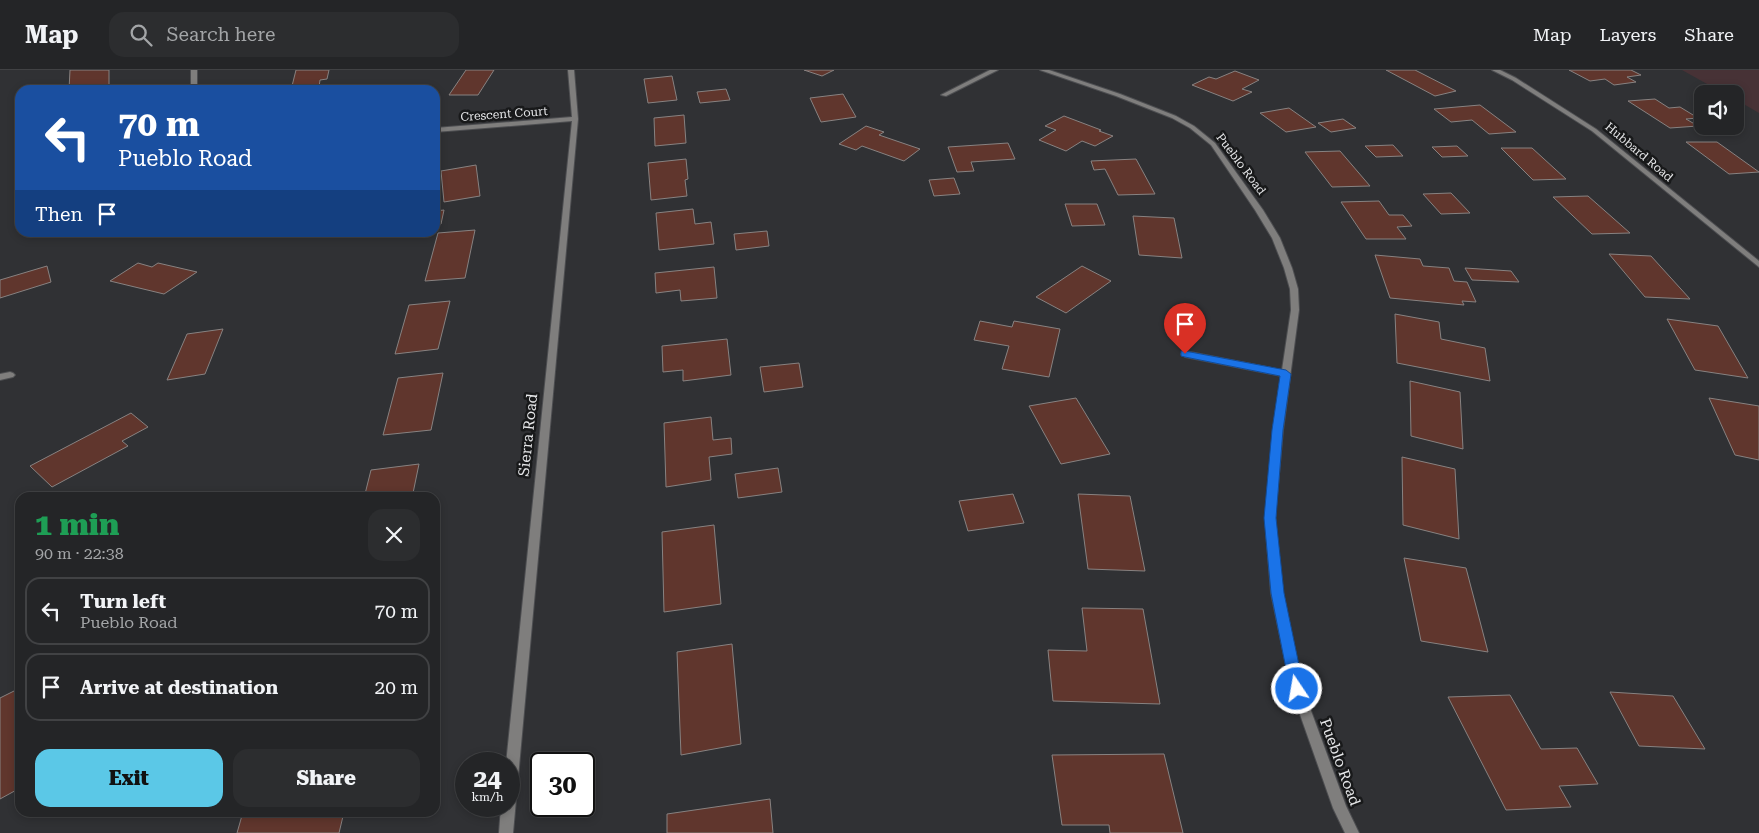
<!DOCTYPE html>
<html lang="en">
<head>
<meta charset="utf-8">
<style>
  :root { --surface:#242527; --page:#2c2d2f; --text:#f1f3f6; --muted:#a3a5a7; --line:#414244; --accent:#5bc8e7 }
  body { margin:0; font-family:"Roboto Serif",serif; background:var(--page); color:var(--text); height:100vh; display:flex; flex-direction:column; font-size:19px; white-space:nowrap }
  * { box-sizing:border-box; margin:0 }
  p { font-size:16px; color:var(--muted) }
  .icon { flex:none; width:28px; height:28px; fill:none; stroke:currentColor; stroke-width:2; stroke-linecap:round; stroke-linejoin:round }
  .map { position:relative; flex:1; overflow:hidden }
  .panel { position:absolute; left:15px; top:422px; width:425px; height:325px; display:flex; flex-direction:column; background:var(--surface); border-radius:15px; box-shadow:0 2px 8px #0003,0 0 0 1px var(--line) }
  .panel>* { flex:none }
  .top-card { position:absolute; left:15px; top:15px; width:425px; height:152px; border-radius:15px; box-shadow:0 2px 8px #0003,0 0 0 1px var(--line); background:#1a4fa0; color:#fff; overflow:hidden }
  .tools { position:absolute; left:1694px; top:15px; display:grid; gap:10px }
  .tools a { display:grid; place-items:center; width:50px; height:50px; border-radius:10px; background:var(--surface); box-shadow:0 2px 8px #0003,0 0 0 1px var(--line); font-size:25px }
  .speed { position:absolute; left:455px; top:682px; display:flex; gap:10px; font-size:25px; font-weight:700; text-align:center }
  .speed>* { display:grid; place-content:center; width:65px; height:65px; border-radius:50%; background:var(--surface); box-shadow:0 2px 8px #0003,0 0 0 1px var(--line); line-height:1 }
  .speed small { font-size:12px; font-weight:400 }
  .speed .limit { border:2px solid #111; border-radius:8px; background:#fff; color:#111 }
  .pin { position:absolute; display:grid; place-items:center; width:42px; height:42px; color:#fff; margin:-51px -21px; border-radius:50% 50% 50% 0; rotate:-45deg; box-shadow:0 0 5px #0007 }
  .pin .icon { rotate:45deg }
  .me { position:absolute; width:55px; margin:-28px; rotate:348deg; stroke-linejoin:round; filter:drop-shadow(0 0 4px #0008) }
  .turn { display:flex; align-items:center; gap:18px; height:105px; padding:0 20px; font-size:22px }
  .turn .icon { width:65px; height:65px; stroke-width:2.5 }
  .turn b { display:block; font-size:35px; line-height:42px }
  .then { display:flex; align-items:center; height:48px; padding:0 20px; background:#0003; gap:10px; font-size:19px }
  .round { display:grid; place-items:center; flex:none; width:52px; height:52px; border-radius:15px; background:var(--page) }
  .headline { display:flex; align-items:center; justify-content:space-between; height:85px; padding:0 20px }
  h1 { font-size:30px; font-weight:800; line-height:38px; color:#1e9e55 }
  .primary-button { display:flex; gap:10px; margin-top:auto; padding:10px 20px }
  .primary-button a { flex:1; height:58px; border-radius:15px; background:var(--accent); color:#111; font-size:20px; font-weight:800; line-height:58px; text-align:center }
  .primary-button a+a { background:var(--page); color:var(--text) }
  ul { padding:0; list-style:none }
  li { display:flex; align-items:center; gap:15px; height:68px; margin:0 10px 8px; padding:0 10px; border:2px solid var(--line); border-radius:15px }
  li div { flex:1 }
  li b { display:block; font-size:19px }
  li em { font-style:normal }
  header { display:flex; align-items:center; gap:30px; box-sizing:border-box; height:70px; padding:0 25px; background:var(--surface); border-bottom:1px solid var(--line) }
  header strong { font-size:24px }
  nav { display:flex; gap:28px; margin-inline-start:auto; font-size:18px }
  .search { width:350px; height:45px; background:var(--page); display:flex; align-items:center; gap:12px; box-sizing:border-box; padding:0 18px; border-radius:15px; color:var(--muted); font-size:19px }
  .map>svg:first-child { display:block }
  .education { fill:#473236 }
  .building { fill:#60362d; stroke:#878281 }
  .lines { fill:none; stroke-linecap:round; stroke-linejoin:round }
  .lane-casing { stroke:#4d4e51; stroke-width:2 }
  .street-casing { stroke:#4d4e51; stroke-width:2 }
  .lane { fill:#7f7e7d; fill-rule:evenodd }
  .street { fill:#7f7e7d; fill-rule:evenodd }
  .route { fill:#1a73e8; stroke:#114b97 }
  .labels { text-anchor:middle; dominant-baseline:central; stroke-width:5; stroke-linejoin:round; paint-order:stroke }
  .far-street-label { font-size:12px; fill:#e5e6e8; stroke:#18191a }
  .street-label { font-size:15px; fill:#e5e6e8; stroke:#18191a }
</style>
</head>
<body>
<header>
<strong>Map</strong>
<div class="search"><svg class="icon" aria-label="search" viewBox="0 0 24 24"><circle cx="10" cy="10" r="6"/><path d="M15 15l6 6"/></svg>Search here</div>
<nav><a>Map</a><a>Layers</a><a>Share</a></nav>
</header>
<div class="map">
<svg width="1759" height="763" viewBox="0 0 1759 763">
  <rect width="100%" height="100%" fill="#303134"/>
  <path class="education" d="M1682 0H1759V43L1735 29V24H1725Z"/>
  <g class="building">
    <path d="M70 0H109V15L81 20H69Z"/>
    <path d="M296 0H329L327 9 320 10 319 17 291 20Z"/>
    <path d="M466 0H494L478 25H449Z"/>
    <path d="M804 0H834L822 6Z"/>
    <path d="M1386 0H1415L1456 21 1435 26Z"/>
    <path d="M1569 0H1631L1641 5 1627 7 1636 12 1614 15 1605 9 1590 11Z"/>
    <path d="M1235 1 1259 10 1242 19 1252 22 1233 31 1192 15 1209 7 1216 9Z"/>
    <path d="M672 6 677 30 648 33 644 9Z"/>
    <path d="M726 19 730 30 700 33 697 22Z"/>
    <path d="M843 24 856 47 821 52 810 28Z"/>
    <path d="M1655 29 1669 38 1680 37 1698 48 1686 49 1698 56 1670 58 1628 31Z"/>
    <path d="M1480 35 1516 62 1489 64 1472 50 1451 52 1434 39Z"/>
    <path d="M1289 38 1316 57 1286 62 1260 43Z"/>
    <path d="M684 45 686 73 655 76 654 48Z"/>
    <path d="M1064 46 1101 60 1099 61 1113 66 1095 76 1082 71 1066 81 1039 70 1056 60 1045 56Z"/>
    <path d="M1343 49 1356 58 1331 62 1318 53Z"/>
    <path d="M866 56 884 62 879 65 920 79 904 91 862 76 856 80 839 74Z"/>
    <path d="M1686 72H1717L1759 102 1729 104Z"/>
    <path d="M1008 73 1015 89 971 92 974 101 957 102 948 77Z"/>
    <path d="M1393 75 1403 86 1376 87 1365 76Z"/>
    <path d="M1457 76 1468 86 1442 87 1432 77Z"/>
    <path d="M1501 78H1532L1566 109 1533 110Z"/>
    <path d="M1340 81 1370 116 1332 117 1305 82Z"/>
    <path d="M686 89 688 109 685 110 687 126 651 130 648 93Z"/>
    <path d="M1136 89 1155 124 1118 125 1105 99 1094 100 1091 91Z"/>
    <path d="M476 95 480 126 444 132 441 101Z"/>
    <path d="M954 108 960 124 934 126 929 110Z"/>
    <path d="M1451 123 1470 143 1441 144 1423 124Z"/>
    <path d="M1588 126 1630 163 1592 164 1553 127Z"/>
    <path d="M1379 131 1389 145H1403L1412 156 1397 157 1406 169H1366L1341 132Z"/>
    <path d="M1065 134H1097L1105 155 1072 156Z"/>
    <path d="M693 139 695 154 711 152 714 174 659 180 656 143Z"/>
    <path d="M444 140 441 154H435V141Z"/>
    <path d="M1133 146 1174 148 1182 188 1139 185Z"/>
    <path d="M475 160 465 208 425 211 438 163Z"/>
    <path d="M767 161 769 176 736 180 734 164Z"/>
    <path d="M1609 184 1651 186 1690 229 1645 227Z"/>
    <path d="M1375 185 1420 189 1423 196 1449 198 1454 211 1467 212 1476 232 1462 231 1464 235 1390 228Z"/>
    <path d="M138 193 152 197 158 193 197 202 164 224 110 211Z"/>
    <path d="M47 196 51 212 0 228V210Z"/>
    <path d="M1082 196 1111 211 1066 243 1036 227Z"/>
    <path d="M714 197 717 228 681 231 680 220 656 223 655 203Z"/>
    <path d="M1465 198 1511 201 1519 212 1472 210Z"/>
    <path d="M450 231 438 279 395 284 409 235Z"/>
    <path d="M1395 244 1439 252 1441 269 1485 278 1490 311 1397 293Z"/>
    <path d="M1667 249 1718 256 1748 308 1695 300Z"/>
    <path d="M980 251 1012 257 1014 251 1060 259 1049 307 1002 299 1009 276 974 270Z"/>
    <path d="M223 259 205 304 167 310 187 264Z"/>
    <path d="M727 269 731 305 683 311V300L663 302 662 276Z"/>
    <path d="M799 293 803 317 764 322 760 297Z"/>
    <path d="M443 303 431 360 383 365 398 308Z"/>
    <path d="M1410 311 1460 322 1463 379 1411 366Z"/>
    <path d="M1076 328 1110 384 1061 394 1029 336Z"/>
    <path d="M1709 328 1759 336V390L1735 385Z"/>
    <path d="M131 343 148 357 122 371 128 376 52 417 30 396Z"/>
    <path d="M711 347 713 370 731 368 732 384 709 387 711 410 666 417 664 353Z"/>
    <path d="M1402 387 1455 399 1459 469 1403 455Z"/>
    <path d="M419 394 412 428H364L371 400Z"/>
    <path d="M778 398 782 422 738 428 735 404Z"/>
    <path d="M1013 424 1024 453 968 461 959 431Z"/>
    <path d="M1078 424 1130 426 1145 501 1088 499Z"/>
    <path d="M714 455 721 534 664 542 662 462Z"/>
    <path d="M1404 488 1466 498 1488 582 1421 571Z"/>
    <path d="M1082 538 1143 539 1160 634 1053 631 1048 580 1087 581Z"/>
    <path d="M732 574 741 674 681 685 677 582Z"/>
    <path d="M20 618V718L0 729V628Z"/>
    <path d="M1610 622 1673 626 1705 679 1639 676Z"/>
    <path d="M1510 625 1541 679 1577 678 1598 714 1559 716 1571 737 1506 740 1448 627Z"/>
    <path d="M1164 684 1183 763H1110L1109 755H1062L1052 685Z"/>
    <path d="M770 729 773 763H667V744Z"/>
    <path d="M243 742H344L339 763H237Z"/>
  </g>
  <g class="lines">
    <g class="lane-casing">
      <path id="lane" d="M990 0H998L946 26 941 25Z"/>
    </g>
    <g class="street-casing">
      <g id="street">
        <rect x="191" y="0" width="6" height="20"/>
        <path d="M568 0H574L578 49 513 763H499L501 736H509V694H506L572 51 435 62V58L572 47Z"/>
        <path d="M1040 0H1049L1120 24 1176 46 1194 56 1215 73 1263 140 1280 168 1292 198 1298 219 1299 240 1283 360 1275 448 1283 523 1303 619 1346 736 1359 763H1345L1333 738 1291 619 1271 523 1265 448 1273 360 1281 306 1185 287 1181 284 1185 281 1282 300 1291 240 1290 219 1284 198 1272 168 1255 140 1211 75 1190 58 1172 48 1116 26Z"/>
        <path d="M1492 0H1500L1516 8 1596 59 1759 191V197L1592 61 1512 10Z"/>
        <path d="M10 302 13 303 15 305 13 307 0 310V304Z"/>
      </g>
    </g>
    <use href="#lane" class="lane"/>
    <use href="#street" class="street"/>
  </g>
  <path class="route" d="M1181 281H1185L1286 300 1291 304 1283 360 1276 448 1284 523 1304 619 1302 623 1297 625 1292 623 1290 619 1271 523 1264 448 1272 360 1280 306 1185 287 1181 286Z"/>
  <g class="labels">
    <g class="far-street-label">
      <text transform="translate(504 44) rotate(-4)">Crescent Court</text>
      <text transform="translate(1639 82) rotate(40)">Hubbard Road</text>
      <text transform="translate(1241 94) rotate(53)">Pueblo Road</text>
    </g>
    <g class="street-label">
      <text transform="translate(528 365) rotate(-84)">Sierra Road</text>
      <text transform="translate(1340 692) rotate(70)">Pueblo Road</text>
    </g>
  </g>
</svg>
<div class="tools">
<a><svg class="icon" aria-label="sound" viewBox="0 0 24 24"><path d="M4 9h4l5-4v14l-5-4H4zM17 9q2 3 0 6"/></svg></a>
</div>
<div class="speed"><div>24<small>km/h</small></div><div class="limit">30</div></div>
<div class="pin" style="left:1185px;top:284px;background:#d93025"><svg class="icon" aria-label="arrive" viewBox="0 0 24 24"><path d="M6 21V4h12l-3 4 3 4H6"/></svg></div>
<svg class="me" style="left:1297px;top:619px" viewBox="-20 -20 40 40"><circle r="17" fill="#1a73e8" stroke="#fff" stroke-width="3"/><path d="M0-11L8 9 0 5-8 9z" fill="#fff"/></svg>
<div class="top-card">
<div class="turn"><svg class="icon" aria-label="left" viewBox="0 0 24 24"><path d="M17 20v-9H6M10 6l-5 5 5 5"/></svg><div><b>70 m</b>Pueblo Road</div></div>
<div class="then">Then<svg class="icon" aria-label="arrive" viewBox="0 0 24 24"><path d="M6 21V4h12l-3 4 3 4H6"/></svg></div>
</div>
<section class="panel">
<div class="headline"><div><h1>1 min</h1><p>90 m · 22:38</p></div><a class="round"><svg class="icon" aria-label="close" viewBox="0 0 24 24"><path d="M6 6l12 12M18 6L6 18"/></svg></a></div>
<ul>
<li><svg class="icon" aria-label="left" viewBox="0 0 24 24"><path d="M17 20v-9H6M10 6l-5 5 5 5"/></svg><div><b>Turn left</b><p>Pueblo Road</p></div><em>70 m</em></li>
<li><svg class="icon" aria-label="arrive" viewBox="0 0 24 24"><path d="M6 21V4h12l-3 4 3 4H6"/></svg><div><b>Arrive at destination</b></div><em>20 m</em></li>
</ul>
<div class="primary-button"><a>Exit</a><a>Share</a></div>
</section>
</div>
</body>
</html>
